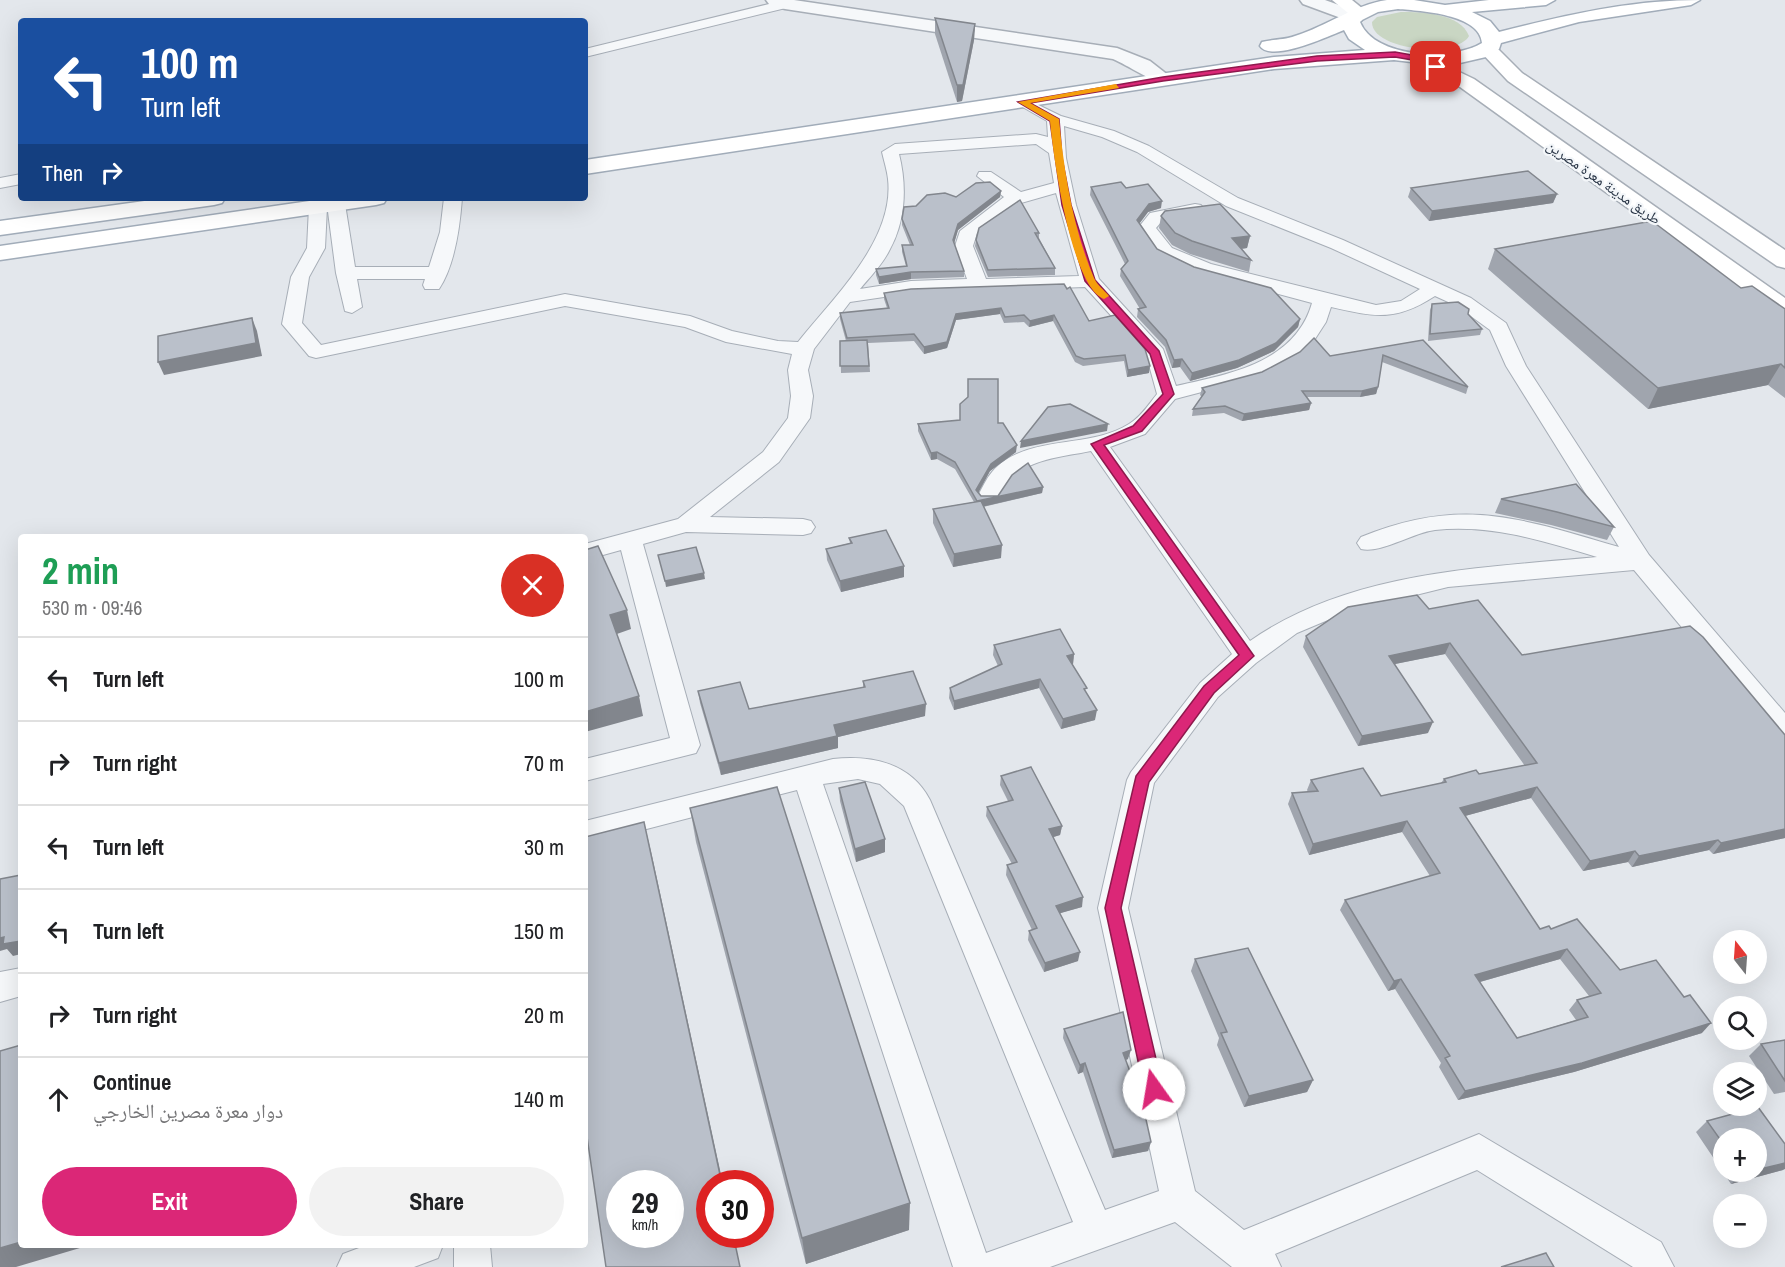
<!DOCTYPE html>
<html lang="en">
<head>
<meta charset="utf-8">
<style>
  :root { --surface:#fff; --page:#f2f2f2; --text:#202124; --muted:#757577; --line:#e0e0e0; --accent:#db2777 }
  body { margin:0; font-family:"Archivo Narrow","Noto Naskh Arabic",sans-serif; background:var(--page); color:var(--text); height:100vh; display:flex; flex-direction:column; font-size:22px; white-space:nowrap }
  * { box-sizing:border-box; margin:0 }
  p { font-size:20px; color:var(--muted) }
  .icon { flex:none; width:33px; height:33px; fill:none; stroke:currentColor; stroke-width:2; stroke-linecap:round; stroke-linejoin:round }
  .map { position:relative; flex:1; overflow:hidden }
  .drawer { position:absolute; left:18px; top:534px; width:570px; height:714px; display:flex; flex-direction:column; background:var(--surface); border-radius:6px; box-shadow:0 6px 24px #0002 }
  .drawer>* { flex:none }
  .top-card { position:absolute; left:18px; top:18px; width:570px; height:183px; border-radius:6px; box-shadow:0 6px 24px #0002; background:#1a4fa0; color:#fff; overflow:hidden }
  .needle { width:39px; rotate:343deg }
  .tools { position:absolute; left:1713px; top:930px; display:grid; gap:12px }
  .tools a { display:grid; place-items:center; width:54px; height:54px; border-radius:50%; background:var(--surface); box-shadow:0 6px 24px #0002; font-size:30px }
  .speed { position:absolute; left:606px; top:1170px; display:flex; gap:12px; font-size:30px; font-weight:700; text-align:center }
  .speed>* { display:grid; place-content:center; width:78px; height:78px; border-radius:50%; background:var(--surface); box-shadow:0 6px 24px #0002; line-height:1 }
  .speed small { font-size:15px; font-weight:400 }
  .speed .limit { border:9px solid #d22; background:#fff; color:#111 }
  .pin { position:absolute; display:grid; place-items:center; width:51px; height:51px; color:#fff; margin:-26px; border-radius:12px; box-shadow:0 3px 9px #0006 }
  .me { position:absolute; width:66px; margin:-33px; rotate:347deg; stroke-linejoin:round; filter:drop-shadow(0 0 4px #0008) }
  .turn { display:flex; align-items:center; gap:21px; height:126px; padding:0 24px; font-size:27px }
  .turn .icon { width:78px; height:78px; stroke-width:2.5 }
  .turn b { display:block; font-size:42px; line-height:51px }
  .then { display:flex; align-items:center; height:57px; padding:0 24px; background:#0003; gap:12px; font-size:22px }
  .round { display:grid; place-items:center; flex:none; width:63px; height:63px; border-radius:32px; background:var(--page) }
  .summary { display:flex; align-items:center; justify-content:space-between; height:102px; padding:0 24px }
  h1 { font-size:36px; font-weight:700; line-height:45px; color:#1e9e55 }
  .primary-button { display:flex; gap:12px; margin-top:auto; padding:12px 24px }
  .primary-button a { flex:1; height:69px; border-radius:36px; background:var(--accent); color:#fff; font-size:24px; font-weight:700; line-height:69px; text-align:center }
  .primary-button a+a { background:var(--page); color:var(--text) }
  ul { padding:0; list-style:none }
  li { display:flex; align-items:center; gap:18px; height:84px; padding:0 24px; border-top:2px solid var(--line) }
  li div { flex:1 }
  li b { display:block; font-size:22px }
  li em { font-style:normal }
  .map>svg:first-child { display:block }
  .green { fill:#c9d6c3 }
  .lines { fill:none; stroke-linecap:round; stroke-linejoin:round }
  .minor-casing { stroke:#a7aeb7; stroke-width:2 }
  .tertiary-casing { stroke:#a7aeb7; stroke-width:3 }
  .secondary-casing { stroke:#a7aeb7; stroke-width:3 }
  .primary-casing { stroke:#a1acb9; stroke-width:3 }
  .minor { fill:#f6f8fa; fill-rule:evenodd }
  .tertiary { fill:#f6f8fa; fill-rule:evenodd }
  .secondary { fill:#fff; fill-rule:evenodd }
  .primary { fill:#fff; fill-rule:evenodd }
  .wall { fill:#a0a5ae; fill-rule:evenodd }
  .shaded-wall { fill:#82868d }
  .building { fill:#bac0ca; stroke:#82868d; stroke-width:1.5; fill-rule:evenodd }
  .route { fill:#db2777; stroke:#8e194d; stroke-width:1.5 }
  .slow { fill:#f59e0b }
  .labels { text-anchor:middle; dominant-baseline:central; stroke-width:4.5; stroke-linejoin:round; paint-order:stroke }
  .far-street-label { font-size:15px; fill:#293546; stroke:#f3f6f9 }
</style>
</head>
<body>
<div class="map">
<svg width="1785" height="1267" viewBox="0 0 1785 1267">
  <rect width="100%" height="100%" fill="#e3e7ec"/>
  <path class="green" d="M1401 12C1422 12 1460 13 1469 36 1456 59 1371 50 1372 22L1377 17Z"/>
  <g class="lines">
    <g class="minor-casing">
      <g id="minor">
        <path d="M785 0 792 4 790 7 585 57V49Z"/>
        <path d="M1022 97 1061 116 1114 131 1149 146 1238 198 1343 240 1471 298 1506 323 1526 366 1649 555 1785 713V743L1775 739 1634 570 1448 587 1347 612 1297 633 1256 663 1218 697 1154 783 1128 908 1195 1191 1244 1230 1479 1134 1661 1242 1674 1267H1633L1477 1170 1275 1254 1281 1267H1232L1175 1222 1050 1267H953L797 790 585 845V821L833 759C872 755 911 763 930 800L1105 1210 1159 1191 1098 908 1127 780 1131 772 1200 683 1232 654 1091 451C1062 457 1031 458 1010 480 1004 486 1001 495 997 501L989 503 981 501 978 496C982 488 986 479 992 472 1026 433 1088 450 1129 424 1141 417 1149 404 1157 394L1146 354 1085 287 911 293 850 302 814 349 808 370 813 396 810 418 779 462 710 517 803 519 811 521 815 527 811 533 803 535 686 532 643 544 700 745 696 753 585 781V759L670 738 621 550 585 560V544L678 519 763 452 788 418 791 396 788 370 792 354 726 342 685 327 565 306 316 358 309 356 282 324 291 277 307 248 309 207 318 202 327 207 325 248 309 277 302 323 321 345 565 294 690 316 732 331 778 341 798 342C833 298 895 240 888 179 887 170 884 161 882 152L895 144 1036 134 1048 137 1047 121 1014 102ZM1064 126 1102 137 1137 152 1226 206 1331 248 1420 289 1401 301 1376 305 1211 264 1172 248 1156 228 1162 221 1201 213 1204 209 1201 205 1195 204 1150 213 1138 228 1160 256 1197 272 1312 303C1295 363 1229 374 1176 386L1163 349 1099 279 1076 205 1066 158ZM1036 144 1049 153 1054 183 1021 192 991 172H979L977 176 1004 197 960 231 955 246 967 279 911 281 860 289C870 277 882 265 889 251 906 221 907 186 899 154ZM1056 193 1079 276 986 279 973 246 977 233 1014 205ZM1435 296 1457 306 1490 330 1506 366 1619 547C1519 518 1461 496 1361 537L1357 543 1361 549C1380 554 1412 533 1435 530 1491 524 1544 541 1597 557 1480 568 1350 571 1250 641L1110 447 1145 434 1175 399 1259 377 1297 357 1315 339 1326 322 1331 307C1375 317 1395 322 1435 296ZM858 779 880 784 904 806 1073 1222 986 1253 823 784Z"/>
        <path d="M21 174V184L0 188V178Z"/>
        <path d="M444 198H462C460 226 455 265 439 289H425L423 285 425 279H357L362 307 352 313 345 311 336 273 327 204 330 200 336 199 345 204 355 267H429L440 232Z"/>
        <path d="M21 968V996L0 1002V972Z"/>
        <path d="M367 1245H443L438 1258 414 1267H337L343 1254Z"/>
        <path d="M454 1245H490L492 1267H454Z"/>
      </g>
    </g>
    <g class="tertiary-casing">
      <g id="tertiary">
        <path d="M766 0H794L1117 48 1150 61 1173 79 1170 83C1157 86 1128 65 1113 59L785 9 769 4Z"/>
        <path d="M1300 0H1325L1361 13 1364 17 1361 21H1349L1303 4Z"/>
      </g>
    </g>
    <g class="secondary-casing">
      <g id="secondary">
        <path d="M1332 0H1352L1368 13 1359 18 1353 17Z"/>
        <path d="M1487 43 1494 45 1522 73 1785 250V268L1777 266 1508 81 1478 49Z"/>
        <path d="M1420 53 1474 79 1785 298V318L1776 315 1460 87 1413 63 1410 59Z"/>
      </g>
    </g>
    <g class="primary-casing">
      <g id="primary">
        <path d="M1387 0H1414L1445 5 1489 0H1555L1546 5 1472 12 1490 21 1499 32C1566 15 1630 0 1700 0L1691 5 1579 22 1501 43 1499 49 1486 57 1460 63 1437 65 1394 60 1274 69 585 174V160L1274 57 1365 50 1349 39 1344 30C1329 36 1271 63 1260 46L1262 42C1273 39 1285 40 1295 36 1327 26 1354 5 1387 0ZM1398 9C1421 11 1480 14 1482 43 1453 61 1375 59 1360 22L1362 20 1378 12Z"/>
        <path d="M166 198H225L222 203 214 205 0 235V221Z"/>
        <path d="M330 198H387L384 203 376 205 0 260V246Z"/>
      </g>
    </g>
    <use href="#minor" class="minor"/>
    <use href="#tertiary" class="tertiary"/>
    <use href="#secondary" class="secondary"/>
    <use href="#primary" class="primary"/>
  </g>
  <g class="wall">
    <path d="M935 18 975 24 974 40 962 101 957 102 935 34Z"/>
    <path d="M1091 187 1126 188 1161 208 1148 212 1139 224 1157 249 1300 319 1298 327 1274 351 1237 368 1190 381 1180 367 1172 368 1165 347 1137 317 1138 309H1140L1120 276 1121 269 1125 264 1090 195Z"/>
    <path d="M1411 188 1557 194 1553 203 1429 221 1408 197Z"/>
    <path d="M1001 191 1000 197 958 230 954 243 964 271V277L911 279 879 284 876 275V269L906 266 902 252V245H910L902 225V219L916 206 956 197Z"/>
    <path d="M1161 216 1250 236 1247 248 1242 249 1251 260 1249 272 1190 254 1172 245 1159 228Z"/>
    <path d="M1039 233V238L1055 268V275L988 277 975 246 976 240Z"/>
    <path d="M1495 249 1741 288 1785 309V398L1768 385 1648 409 1488 269Z"/>
    <path d="M1067 289 1089 321 1149 373 1127 377 1124 361 1083 366 1075 362 1053 321 1029 327 1024 322 1004 323 1000 314 956 320 947 348 924 354 914 341 868 343 870 372 841 373 840 341H846L840 319V313L887 308 884 299V293Z"/>
    <path d="M1432 304 1468 314 1482 329 1480 335 1428 341 1430 310Z"/>
    <path d="M1423 340 1468 387 1466 394 1382 362 1378 387 1376 394 1360 397H1307L1311 403 1309 410 1242 421 1224 413 1192 416 1193 409 1202 397 1200 395 1202 388 1330 356Z"/>
    <path d="M968 379 1016 452 990 471 978 493 981 496H998L1043 487 1042 493 983 507 1001 558 953 567 933 523V509L974 502 955 469 937 459 931 460 918 431V424L960 420 968 397Z"/>
    <path d="M1576 484 1614 527 1607 540 1551 525 1495 513 1501 499Z"/>
    <path d="M849 538 904 566V577L841 592 827 560 826 549 850 543Z"/>
    <path d="M1429 609 1522 655 1785 735V838L1713 854 1709 850 1632 867 1628 862 1583 871 1531 798 1465 816 1540 929H1551L1620 970 1702 1033 1574 1072 1458 1100 1439 1067 1441 1063 1395 989 1388 991 1340 910 1345 900 1430 876 1402 832 1309 855 1288 804 1292 793 1308 792 1307 790 1311 780 1381 796 1441 783 1444 779 1479 774 1525 766 1445 654 1395 664 1428 733 1358 746 1303 647 1306 636ZM1560 959 1589 996 1577 1000 1569 1010 1576 1020 1517 1038 1480 982Z"/>
    <path d="M994 645 1074 654 1073 664H1072L1086 693 1095 720 1061 729 1039 688 954 710 949 698 950 688 998 666 993 655Z"/>
    <path d="M863 681 925 716 838 737V748L721 775 700 703 698 691 749 709 863 688Z"/>
    <path d="M1001 776 1062 826 1060 835 1053 837 1082 907 1060 913 1078 961 1044 972 1028 940 1029 931 1032 930 1006 875 1007 865 1012 864 986 816 987 807 1008 801 1000 785Z"/>
    <path d="M839 788 885 839V852L856 862 840 801Z"/>
    <path d="M690 808 909 1230 806 1264 696 842Z"/>
    <path d="M1195 959 1313 1080 1307 1092 1244 1107 1217 1045 1219 1038 1191 971Z"/>
    <path d="M1064 1029 1128 1059 1126 1060 1151 1142 1148 1151 1112 1158 1083 1072 1078 1074 1063 1038Z"/>
    <path d="M1785 1040V1092L1774 1094 1749 1056 1761 1044Z"/>
    <path d="M1707 1121 1783 1170 1731 1184 1696 1132ZM1724 1138 1756 1172H1724Z"/>
  </g>
  <g class="shaded-wall">
    <path d="M975 24 974 40 962 101 957 102V85Z"/>
    <path d="M1001 191 1000 197 958 230 953 247V240L958 224Z"/>
    <path d="M1557 194 1553 203 1429 221 1432 211Z"/>
    <path d="M1162 201 1161 208 1148 212 1136 228 1137 220 1149 204Z"/>
    <path d="M1250 236 1247 248 1230 250 1232 238Z"/>
    <path d="M911 272V279L879 284V277Z"/>
    <path d="M1001 308 1000 314 956 320 947 348 924 354V347L956 314Z"/>
    <path d="M1054 315 1053 321 1029 327 1030 321Z"/>
    <path d="M252 318 257 331 262 356 164 375 158 362Z"/>
    <path d="M1300 319 1298 327 1274 351 1237 368 1190 381 1192 373Z"/>
    <path d="M1182 359 1180 367 1172 368 1174 360Z"/>
    <path d="M1781 364 1768 385 1648 409 1658 388Z"/>
    <path d="M1150 366 1149 373 1127 377 1128 370Z"/>
    <path d="M1378 387 1376 394 1360 397 1362 391Z"/>
    <path d="M1311 403 1309 410 1242 421 1244 414Z"/>
    <path d="M1108 424 1107 431 1020 448 1021 441Z"/>
    <path d="M1017 445 1016 452 990 471 976 497V490L991 464Z"/>
    <path d="M937 452V459L931 460V453Z"/>
    <path d="M1043 487 1042 493 977 508V501Z"/>
    <path d="M1002 545 1001 558 953 567 954 554Z"/>
    <path d="M904 566V577L841 592 840 581Z"/>
    <path d="M704 573 705 579 666 587 665 581Z"/>
    <path d="M627 610 631 629 614 635 610 615Z"/>
    <path d="M1450 643 1445 654 1385 666 1389 656Z"/>
    <path d="M1074 654 1073 664 1066 665 1067 656Z"/>
    <path d="M1040 679 1039 688 954 710V701Z"/>
    <path d="M639 696 643 716 585 732V712Z"/>
    <path d="M926 704 925 716 838 737V748L721 775 719 763 834 725Z"/>
    <path d="M1097 710 1095 720 1061 729 1063 719Z"/>
    <path d="M1433 722 1428 733 1358 746 1362 736Z"/>
    <path d="M1537 787 1531 798 1454 819 1460 808Z"/>
    <path d="M1407 821 1402 832 1309 855 1313 844Z"/>
    <path d="M644 822 652 856 723 1184H722Z"/>
    <path d="M1062 826 1060 835 1047 839 1049 829Z"/>
    <path d="M1785 829V838L1713 854 1721 843Z"/>
    <path d="M885 839V852L856 862 855 849Z"/>
    <path d="M1718 840 1709 850 1632 867 1639 856Z"/>
    <path d="M1635 851 1628 862 1583 871 1590 861Z"/>
    <path d="M1083 897 1082 907 1054 915 1056 906Z"/>
    <path d="M4 937 21 941V954L13 956 7 949 0 951V938Z"/>
    <path d="M1567 949 1560 959 1469 985 1475 975Z"/>
    <path d="M1080 952 1078 961 1044 972 1045 963Z"/>
    <path d="M1401 979 1395 989 1388 991 1394 981Z"/>
    <path d="M1711 1023 1702 1033 1574 1072 1458 1100 1465 1091Z"/>
    <path d="M1131 1050 1128 1059 1120 1062 1123 1053Z"/>
    <path d="M1085 1063 1083 1072 1078 1074 1080 1065Z"/>
    <path d="M1313 1080 1307 1092 1244 1107 1249 1096Z"/>
    <path d="M1151 1142 1148 1151 1112 1158 1114 1150Z"/>
    <path d="M1785 1163V1169L1783 1170 1731 1184 1743 1174 1752 1172H1756V1170Z"/>
    <path d="M910 1203 909 1230 806 1264 802 1238Z"/>
    <path d="M21 1242V1245H90L16 1267H0V1248Z"/>
  </g>
  <g class="building">
    <path d="M935 18 975 24 963 85H957Z"/>
    <path d="M1528 171 1557 194 1432 211 1411 188Z"/>
    <path d="M990 182 1001 191 958 224 953 240 964 271 911 272 879 277 876 269 907 266 902 245H913L902 219 904 207 916 206 927 195 945 193 956 197 976 183Z"/>
    <path d="M1121 182 1126 188 1148 184 1162 201 1149 204 1137 220 1157 249 1194 267 1271 288 1300 319 1276 343 1239 360 1192 373 1182 359 1174 360 1166 340 1138 309 1146 307 1121 269 1128 261 1091 187Z"/>
    <path d="M1020 200 1039 233H1035L1055 268 988 270 976 240 979 228Z"/>
    <path d="M1220 204 1250 236 1232 238 1251 260 1192 241 1175 233 1161 216 1165 211Z"/>
    <path d="M1652 221 1741 288 1752 286 1785 309V368L1781 364 1658 388 1495 249Z"/>
    <path d="M1064 284 1067 289 1070 287 1089 321 1115 315 1145 349 1150 366 1128 370 1125 355 1084 359 1076 356 1054 315 1030 321 1024 315 1005 317 1001 308 956 314 947 342 924 347 914 334 847 338 840 313 889 308 884 293 911 289Z"/>
    <path d="M1458 302 1469 309 1468 314 1482 329 1430 334 1432 304Z"/>
    <path d="M252 318 256 343 158 362V336Z"/>
    <path d="M1314 338 1330 356 1423 340 1468 387 1383 355 1378 387 1362 391H1302L1311 403 1244 414 1225 406 1193 409 1205 392 1202 388 1262 372 1300 352Z"/>
    <path d="M867 340 869 366H840V341Z"/>
    <path d="M968 379H998V423H1003L1017 445 991 464 976 490 981 496H998L1012 475 1028 463 1043 487 977 501 955 462 937 452 931 453 918 424 960 420V404L968 397Z"/>
    <path d="M1070 404 1108 424 1021 441 1048 407Z"/>
    <path d="M1576 484 1614 527 1557 512 1501 499Z"/>
    <path d="M981 501 1002 545 954 554 933 509Z"/>
    <path d="M886 530 904 566 840 581 826 549 852 543 849 538Z"/>
    <path d="M598 546 627 610 610 615 639 696 585 712V550Z"/>
    <path d="M696 547 704 573 665 581 658 555Z"/>
    <path d="M1417 595 1429 609 1478 600 1522 655 1690 626 1703 637 1785 735V829L1721 843 1718 840 1639 856 1635 851 1590 861 1537 787 1460 808 1540 929 1549 926 1551 929 1577 919 1620 970 1656 960 1684 997 1690 995 1711 1023 1582 1063 1465 1091 1445 1058 1450 1056 1401 979 1394 981 1345 900 1440 873 1407 821 1313 844 1292 793 1318 791 1311 780 1363 768 1381 796 1446 782 1444 779 1476 770 1479 774 1537 763 1450 643 1389 656 1433 722 1362 736 1306 636 1348 607ZM1567 949 1601 993 1577 1000 1588 1017 1517 1038 1475 975Z"/>
    <path d="M1060 629 1074 654 1067 656 1087 688 1084 689 1097 710 1063 719 1040 679 954 701 950 688 1002 664 994 645Z"/>
    <path d="M913 671 926 704 834 725 837 736 719 763 698 691 740 682 749 709 865 687 863 681Z"/>
    <path d="M1031 767 1062 826 1049 829 1083 897 1056 906 1080 952 1045 963 1029 931 1037 928 1007 865 1017 862 987 807 1013 800 1001 776Z"/>
    <path d="M865 782 885 839 855 849 839 788Z"/>
    <path d="M777 787 910 1203 802 1238 690 808Z"/>
    <path d="M644 822 722 1184H710V1234H733L740 1267H606L585 1123V837ZM620 1184H670V1234H620Z"/>
    <path d="M21 875V941L3 944 4 937 0 938V879Z"/>
    <path d="M1248 948 1313 1080 1249 1096 1221 1033 1227 1032 1195 959Z"/>
    <path d="M1123 1012 1131 1050 1123 1053 1143 1106 1151 1142 1114 1150 1085 1063 1080 1065 1064 1029Z"/>
    <path d="M1785 1040V1081L1761 1044Z"/>
    <path d="M21 1045V1242L0 1248V1051Z"/>
    <path d="M1758 1107 1785 1144V1163L1756 1170V1138H1724V1145L1707 1121Z"/>
    <path d="M1546 1253 1554 1267H1501Z"/>
  </g>
  <path class="route" d="M1395 52 1423 57 1440 67 1436 69 1418 61 1395 57 1317 61 1163 81 1030 103 1059 119 1062 158 1071 205 1095 280 1159 351 1174 394 1142 431 1104 445 1254 656 1214 693 1149 782 1121 908 1163 1089 1160 1095 1154 1098 1147 1095 1144 1089 1105 908 1136 776 1204 686 1239 655 1091 444 1133 426 1163 394 1150 354 1085 281 1062 205 1050 121 1018 102 1163 77 1317 56Z"/>
  <path class="slow" d="M1116 84 1119 88 1030 103 1059 119C1064 172 1073 229 1094 278 1097 285 1104 290 1109 296L1104 299C1071 287 1053 155 1050 121L1018 102Z"/>
  <g class="labels">
    <g class="far-street-label">
      <text transform="translate(1604 182) rotate(35)">طريق مدينة معرة مصرين</text>
    </g>
  </g>
</svg>
<div class="tools">
<a><svg class="needle" viewBox="-14 -14 28 28"><path d="M0-13l5 13h-10z" fill="#e53935"/><path d="M0 13l5-13h-10z" fill="#757577"/></svg></a>
<a><svg class="icon" aria-label="search" viewBox="0 0 24 24"><circle cx="10" cy="10" r="6"/><path d="M15 15l6 6"/></svg></a>
<a><svg class="icon" aria-label="layers" viewBox="0 0 24 24"><path d="M12 4l9 5-9 5-9-5zM3 14l9 5 9-5"/></svg></a>
<a>+</a>
<a>−</a>
</div>
<div class="speed"><div>29<small>km/h</small></div><div class="limit">30</div></div>
<div class="pin" style="left:1436px;top:67px;background:#d93025"><svg class="icon" aria-label="arrive" viewBox="0 0 24 24"><path d="M6 21V4h12l-3 4 3 4H6"/></svg></div>
<svg class="me" style="left:1154px;top:1089px" viewBox="-20 -20 40 40"><circle r="19" fill="#fff"/><path d="M0-13L10 11 0 6-10 11z" fill="#db2777"/></svg>
<div class="top-card">
<div class="turn"><svg class="icon" aria-label="left" viewBox="0 0 24 24"><path d="M17 20v-9H6M10 6l-5 5 5 5"/></svg><div><b>100 m</b>Turn left</div></div>
<div class="then">Then<svg class="icon" aria-label="right" viewBox="0 0 24 24"><path d="M7 20v-9h11M14 6l5 5-5 5"/></svg></div>
</div>
<section class="drawer">
<div class="summary"><div><h1>2 min</h1><p>530 m · 09:46</p></div><a class="round" style="background:#d93025;color:#fff"><svg class="icon" aria-label="close" viewBox="0 0 24 24"><path d="M6 6l12 12M18 6L6 18"/></svg></a></div>
<ul>
<li><svg class="icon" aria-label="left" viewBox="0 0 24 24"><path d="M17 20v-9H6M10 6l-5 5 5 5"/></svg><div><b>Turn left</b></div><em>100 m</em></li>
<li><svg class="icon" aria-label="right" viewBox="0 0 24 24"><path d="M7 20v-9h11M14 6l5 5-5 5"/></svg><div><b>Turn right</b></div><em>70 m</em></li>
<li><svg class="icon" aria-label="left" viewBox="0 0 24 24"><path d="M17 20v-9H6M10 6l-5 5 5 5"/></svg><div><b>Turn left</b></div><em>30 m</em></li>
<li><svg class="icon" aria-label="left" viewBox="0 0 24 24"><path d="M17 20v-9H6M10 6l-5 5 5 5"/></svg><div><b>Turn left</b></div><em>150 m</em></li>
<li><svg class="icon" aria-label="right" viewBox="0 0 24 24"><path d="M7 20v-9h11M14 6l5 5-5 5"/></svg><div><b>Turn right</b></div><em>20 m</em></li>
<li><svg class="icon" aria-label="ahead" viewBox="0 0 24 24"><path d="M12 20V5M6 11l6-6 6 6"/></svg><div><b>Continue</b><p>دوار معرة مصرين الخارجي</p></div><em>140 m</em></li>
</ul>
<div class="primary-button"><a>Exit</a><a>Share</a></div>
</section>
</div>
</body>
</html>
